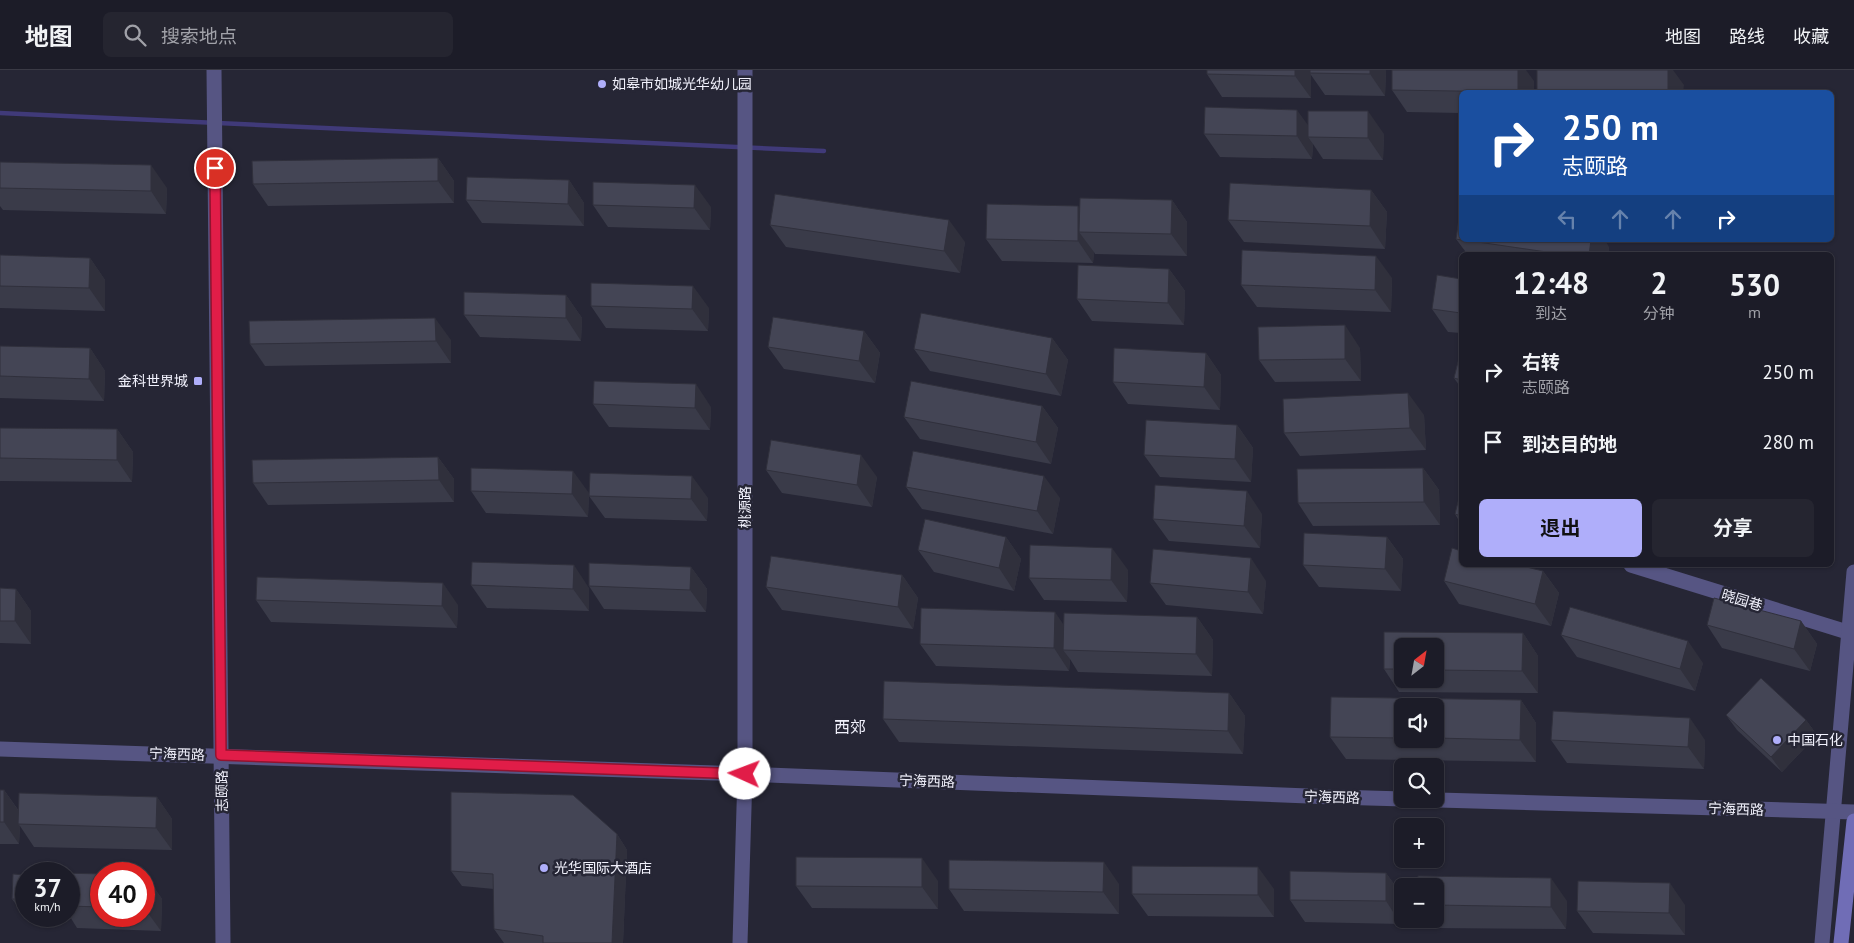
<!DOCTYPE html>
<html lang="zh">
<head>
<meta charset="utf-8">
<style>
  :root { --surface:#1c1c28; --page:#252530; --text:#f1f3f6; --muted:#a0a1a8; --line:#3a3a45; --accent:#afaefa }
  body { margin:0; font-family:"PT Sans","Noto Sans SC",sans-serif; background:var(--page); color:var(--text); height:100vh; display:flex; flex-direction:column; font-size:19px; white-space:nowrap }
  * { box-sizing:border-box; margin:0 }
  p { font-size:16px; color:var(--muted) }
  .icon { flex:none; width:28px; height:28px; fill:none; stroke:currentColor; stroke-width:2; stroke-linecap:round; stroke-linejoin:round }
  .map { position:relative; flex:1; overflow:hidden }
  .side { position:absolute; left:1459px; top:182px; width:375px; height:315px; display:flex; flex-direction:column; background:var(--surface); border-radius:8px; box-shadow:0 1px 4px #0004,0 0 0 1px var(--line) }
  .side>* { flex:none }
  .top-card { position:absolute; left:1459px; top:20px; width:375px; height:152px; border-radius:8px; box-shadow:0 1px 4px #0004,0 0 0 1px var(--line); background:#1a4fa0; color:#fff; overflow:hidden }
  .needle { width:32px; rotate:31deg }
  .controls { position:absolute; left:1394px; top:568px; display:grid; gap:10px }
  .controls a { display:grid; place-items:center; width:50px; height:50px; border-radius:8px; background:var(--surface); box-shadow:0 1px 4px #0004,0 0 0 1px var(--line); font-size:25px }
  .speed { position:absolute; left:15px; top:792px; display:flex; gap:10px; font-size:25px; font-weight:700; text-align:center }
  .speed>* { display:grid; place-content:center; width:65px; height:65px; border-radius:50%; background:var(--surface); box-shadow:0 1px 4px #0004,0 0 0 1px var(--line); line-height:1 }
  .speed small { font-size:12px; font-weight:400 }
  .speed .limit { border:8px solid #d22; background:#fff; color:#111 }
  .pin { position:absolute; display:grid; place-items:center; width:42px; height:42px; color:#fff; margin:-21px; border:2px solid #fff; border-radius:50%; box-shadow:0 1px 5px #0007 }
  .me { position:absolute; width:55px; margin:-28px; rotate:272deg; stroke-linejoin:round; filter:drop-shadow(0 0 4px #0008) }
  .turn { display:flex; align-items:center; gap:18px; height:105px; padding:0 20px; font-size:22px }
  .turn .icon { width:65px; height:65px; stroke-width:2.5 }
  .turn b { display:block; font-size:35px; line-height:42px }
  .lanes { display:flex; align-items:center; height:48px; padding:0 20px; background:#0003; justify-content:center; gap:25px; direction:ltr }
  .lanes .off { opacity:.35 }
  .eta { display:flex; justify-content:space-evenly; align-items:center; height:85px; text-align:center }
  .eta b { font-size:30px; font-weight:700; line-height:35px }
  .cta { display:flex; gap:10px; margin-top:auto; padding:10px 20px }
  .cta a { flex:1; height:58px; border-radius:8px; background:var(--accent); color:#111; font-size:20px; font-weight:700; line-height:58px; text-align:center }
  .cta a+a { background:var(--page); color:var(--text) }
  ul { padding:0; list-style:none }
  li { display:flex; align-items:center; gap:15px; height:70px; padding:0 20px }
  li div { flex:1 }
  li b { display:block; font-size:19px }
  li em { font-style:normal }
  header { display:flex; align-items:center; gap:30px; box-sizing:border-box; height:70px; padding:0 25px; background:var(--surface); border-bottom:1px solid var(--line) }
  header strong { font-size:24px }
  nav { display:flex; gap:28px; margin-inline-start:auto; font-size:18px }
  .search { width:350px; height:45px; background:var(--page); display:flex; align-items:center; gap:12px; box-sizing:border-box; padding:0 18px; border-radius:8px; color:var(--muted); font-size:19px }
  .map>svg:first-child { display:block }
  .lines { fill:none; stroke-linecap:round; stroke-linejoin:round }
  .stream { stroke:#403a79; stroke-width:4.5 }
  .minor { stroke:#565583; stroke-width:15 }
  .tertiary { stroke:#565583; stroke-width:15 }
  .secondary { stroke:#706db6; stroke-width:15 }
  .wall { fill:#3a3b49; fill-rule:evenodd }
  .shaded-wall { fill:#30303c }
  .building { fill:#444555; stroke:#30303c }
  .route-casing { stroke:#92132f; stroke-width:12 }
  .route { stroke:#e11d48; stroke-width:9 }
  .poi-dot { fill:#afaefa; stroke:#262635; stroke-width:2 }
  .labels { text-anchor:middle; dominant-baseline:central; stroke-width:5; stroke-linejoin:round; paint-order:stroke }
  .poi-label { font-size:14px; fill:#f1f1fc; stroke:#262635; text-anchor:start }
  .street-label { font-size:14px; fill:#f1f1fc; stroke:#262635 }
  .quarter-label { font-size:16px; fill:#f1f1fc; stroke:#262635 }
</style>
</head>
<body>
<header>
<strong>地图</strong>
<div class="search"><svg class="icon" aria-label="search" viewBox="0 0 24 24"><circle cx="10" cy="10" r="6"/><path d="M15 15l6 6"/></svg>搜索地点</div>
<nav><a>地图</a><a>路线</a><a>收藏</a></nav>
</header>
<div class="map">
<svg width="1854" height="873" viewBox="0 0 1854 873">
  <rect width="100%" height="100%" fill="#262635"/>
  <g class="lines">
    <path class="stream" d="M0 43 824 81"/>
    <g class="minor">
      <path d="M1631 495 1854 564"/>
      <path d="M1822 873 1854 502"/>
    </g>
    <g class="tertiary">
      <path d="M214 0 223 873"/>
      <path d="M0 679 745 704 1334 727 1854 742"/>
      <path d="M740 873 745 704V0"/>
    </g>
    <path class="secondary" d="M1841 873 1854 751"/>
  </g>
  <g class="wall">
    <path d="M1207 0H1386L1385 26 1325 25 1311 5V28L1222 27 1207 4Z"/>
    <path d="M1534 11V22H1461V43L1407 42 1392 20Z"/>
    <path d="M1308 55 1384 64 1383 90 1323 89 1313 74 1312 89 1220 87 1204 64Z"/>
    <path d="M438 88 454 111V133L268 136 253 114Z"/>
    <path d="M0 92 167 118 166 144 3 140 0 136Z"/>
    <path d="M569 110 584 133V156L482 153 466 130Z"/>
    <path d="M1371 120 1387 142 1385 179 1244 172 1228 150Z"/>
    <path d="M1172 130 1187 152V186L1095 184 1094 182 1093 193 1002 191 986 169 1080 139Z"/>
    <path d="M593 135 711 137 710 160 608 157Z"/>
    <path d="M770 155 965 172 960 203 786 177Z"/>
    <path d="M1456 169 1609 177 1608 185H1468Z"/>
    <path d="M0 185 90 188 105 210V241L0 238Z"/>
    <path d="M1169 199 1185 221 1184 255 1092 251 1077 229Z"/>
    <path d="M1392 208 1391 242 1257 237 1241 215Z"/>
    <path d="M1461 209V263L1448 262 1432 239Z"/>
    <path d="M566 225 582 248 581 271 480 267 464 245Z"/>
    <path d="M591 236 709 238 708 261 606 258Z"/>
    <path d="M864 261 880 283 875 313 784 299 768 277Z"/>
    <path d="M1052 268 1068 290 1061 326 930 301 914 279Z"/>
    <path d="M451 270V293L265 296 250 274Z"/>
    <path d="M0 276 90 278 105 301 104 331 0 328Z"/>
    <path d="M1360 278 1361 311 1275 312 1259 290Z"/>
    <path d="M1461 280V318L1454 308Z"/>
    <path d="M1206 283 1221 305 1220 340 1128 334 1113 312Z"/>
    <path d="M593 334 711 337 710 360 609 357Z"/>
    <path d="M1042 336 1058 358 1051 394 920 369 904 347Z"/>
    <path d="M1424 345 1426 380 1300 386 1284 363Z"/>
    <path d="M1237 355 1253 378 1251 412 1160 407 1144 385Z"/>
    <path d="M0 358 117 359 133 382 132 412 0 411Z"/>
    <path d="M438 387 454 409V432L268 435 253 413Z"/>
    <path d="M1423 398 1439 420 1440 455 1313 456 1298 433Z"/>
    <path d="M766 400 877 407 872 437 782 423Z"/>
    <path d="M906 417 1060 428 1053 464 922 439Z"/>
    <path d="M1461 420V454L1455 444Z"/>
    <path d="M471 421 589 423 588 447 486 443Z"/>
    <path d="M589 426 708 428 707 451 605 448Z"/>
    <path d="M1262 444 1260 478 1169 471 1153 449Z"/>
    <path d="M1006 467 1021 489 1014 521 934 502 918 480Z"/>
    <path d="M1387 467 1403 489 1401 521 1319 517 1303 495Z"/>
    <path d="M691 497 707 519 706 542 604 539 589 516Z"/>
    <path d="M1128 500 1127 532 1044 530 1029 508Z"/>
    <path d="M1543 501 1559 523 1551 556 1459 534 1444 511Z"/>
    <path d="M902 505 918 528 913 559 782 540 766 517Z"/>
    <path d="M1266 511 1263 544 1166 535 1150 513Z"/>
    <path d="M471 515 589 518V541L487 538Z"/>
    <path d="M0 518 16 519 31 541V574L0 573Z"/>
    <path d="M256 530 458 535 457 558 271 552Z"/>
    <path d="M1197 547 1213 570 1212 606 1078 602 1070 589 1069 601 936 596 920 574 1063 555Z"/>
    <path d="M1801 551 1817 574 1810 601 1722 578 1707 555Z"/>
    <path d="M1384 562 1523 563 1538 586V623L1399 622 1384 599ZM1402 576H1435V609H1402Z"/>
    <path d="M1561 565 1703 593 1695 621 1577 587Z"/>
    <path d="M1229 623 1245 646 1243 684 899 672 883 649Z"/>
    <path d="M1331 627 1521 630 1536 653V692L1346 689 1330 667ZM1402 636H1435V669H1402Z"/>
    <path d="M1726 645 1806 650 1817 665 1782 702 1737 660Z"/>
    <path d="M1551 670H1705L1704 699 1567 693Z"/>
    <path d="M0 720H4L19 741 157 727 172 749V780L34 777 20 756 19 774H0Z"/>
    <path d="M617 764 627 780 623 873H504L494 859V819L462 816 451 801Z"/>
    <path d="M1386 803 1402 825 1401 854 1305 852 1290 830Z"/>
    <path d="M69 804H101V846H144V806H146L162 829 161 861 77 858 69 845Z"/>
    <path d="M26 805V841L20 840 12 829Z"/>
    <path d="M938 811V839L812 838 796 816Z"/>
    <path d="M1119 814V844L964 841 949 819Z"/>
    <path d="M1435 816 1567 831 1566 859 1433 858 1427 849H1435Z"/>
    <path d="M1274 819V847L1148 846 1132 824Z"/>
    <path d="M1685 835V865L1593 863 1577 841Z"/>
    <path d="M36 846H58V850L37 849Z"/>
  </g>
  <g class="shaded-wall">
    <path d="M1295 0H1310V3L1311 5V28L1295 6Z"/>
    <path d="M1370 0H1386L1385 26 1370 4Z"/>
    <path d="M1518 0H1526L1534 11V22H1518Z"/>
    <path d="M1668 0H1673L1684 15 1683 22H1668Z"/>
    <path d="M1297 40 1313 62 1308 67 1313 74 1312 89 1297 66Z"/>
    <path d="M1368 41 1384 64 1383 90 1368 68Z"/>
    <path d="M438 88 454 111V133L438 111Z"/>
    <path d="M151 95 167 118 166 144 151 121Z"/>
    <path d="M569 110 584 133V156L568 134Z"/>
    <path d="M695 115 711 137 710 160 694 138Z"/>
    <path d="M1371 120 1387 142 1385 179 1370 156Z"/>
    <path d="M1172 130 1187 152V186L1171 164Z"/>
    <path d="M1078 136 1094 159 1079 162 1094 182 1093 193 1078 171Z"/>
    <path d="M949 150 965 172 960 203 944 181Z"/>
    <path d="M1591 170H1605L1609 177 1608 185H1589Z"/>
    <path d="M1376 186 1392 208 1391 242 1375 220Z"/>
    <path d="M90 188 105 210V241L89 218Z"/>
    <path d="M1169 199 1185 221 1184 255 1168 233Z"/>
    <path d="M693 216 709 238 708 261 692 239Z"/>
    <path d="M566 225 582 248 581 271 566 248Z"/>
    <path d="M435 248 451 270V293L436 271Z"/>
    <path d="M1345 255 1360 278 1361 311 1345 289Z"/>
    <path d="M864 261 880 283 875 313 859 291Z"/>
    <path d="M1052 268 1068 290 1061 326 1046 304Z"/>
    <path d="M90 278 105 301 104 331 89 309Z"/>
    <path d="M1206 283 1221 305 1220 340 1204 317Z"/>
    <path d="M696 314 711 337 710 360 695 338Z"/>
    <path d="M1408 323 1424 345 1426 380 1410 358Z"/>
    <path d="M1042 336 1058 358 1051 394 1036 372Z"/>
    <path d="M1237 355 1253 378 1251 412 1235 389Z"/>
    <path d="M117 359 133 382 132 412 117 390Z"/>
    <path d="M861 385 877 407 872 437 857 415Z"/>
    <path d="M438 387 454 409V432L439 410Z"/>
    <path d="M1423 398 1439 420 1440 455 1424 432Z"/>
    <path d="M573 401 589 423 588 447 572 424Z"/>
    <path d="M692 406 708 428 707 451 691 429Z"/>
    <path d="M1044 406 1060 428 1053 464 1037 441Z"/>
    <path d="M1247 421 1262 444 1260 478 1244 456Z"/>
    <path d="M1006 467 1021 489 1014 521 999 498Z"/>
    <path d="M1387 467 1403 489 1401 521 1385 499Z"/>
    <path d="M1112 478 1128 500 1127 532 1111 510Z"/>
    <path d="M1251 488 1266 511 1263 544 1248 522Z"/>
    <path d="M574 495 589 518V541L573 519Z"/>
    <path d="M691 497 707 519 706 542 690 520Z"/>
    <path d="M1543 501 1559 523 1551 556 1535 534Z"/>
    <path d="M902 505 918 528 913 559 898 537Z"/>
    <path d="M443 513 458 535 457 558 442 536Z"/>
    <path d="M16 519 31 541V574L15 551Z"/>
    <path d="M1055 542 1070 564 1063 580 1070 589 1069 601 1054 578Z"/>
    <path d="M1197 547 1213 570 1212 606 1196 584Z"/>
    <path d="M1801 551 1817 574 1810 601 1794 579Z"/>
    <path d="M1523 563 1538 586V623L1522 601Z"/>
    <path d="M1688 571 1703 593 1695 621 1680 599Z"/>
    <path d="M1229 623 1245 646 1243 684 1228 661Z"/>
    <path d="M1521 630 1536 653V692L1520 670Z"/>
    <path d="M1690 648 1705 670 1704 699 1688 677Z"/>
    <path d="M1806 650 1817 665 1782 702 1771 687Z"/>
    <path d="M4 720 20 743 18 754 20 756 19 774 4 752Z"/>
    <path d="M157 727 172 749V780L156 758Z"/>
    <path d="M617 764 627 780 623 873H612Z"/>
    <path d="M922 788 938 811V839L922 817Z"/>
    <path d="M1104 792 1119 814V844L1103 822Z"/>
    <path d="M52 797 57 804H52Z"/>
    <path d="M1258 797 1274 819V847L1258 825Z"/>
    <path d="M1386 803 1402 825 1401 854 1386 831Z"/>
    <path d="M146 806 162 829 161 861 145 839Z"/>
    <path d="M1551 808 1567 831 1566 859 1551 837Z"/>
    <path d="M1670 813 1685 835V865L1669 843Z"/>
  </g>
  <g class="building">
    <path d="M1207 0H1295V6L1207 4Z"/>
    <path d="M1310 0H1370V4L1310 3Z"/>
    <path d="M1392 0H1518V22L1392 20Z"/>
    <rect x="1537" y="0" width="131" height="22"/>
    <path d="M1205 37 1297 40V66L1204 64Z"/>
    <path d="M1308 41H1368V68L1308 67Z"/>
    <path d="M438 88V111L253 114 252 91Z"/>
    <path d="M0 92 151 95V121L0 118Z"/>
    <path d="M467 107 569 110 568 134 466 130Z"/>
    <path d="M593 112 695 115 694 138 593 135Z"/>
    <path d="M1230 113 1371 120 1370 156 1228 150Z"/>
    <path d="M775 124 949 150 944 181 770 155Z"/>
    <path d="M1080 128 1172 130 1171 164 1079 162Z"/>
    <path d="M987 134 1078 136V171L986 169Z"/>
    <path d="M1461 135V170L1456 169Z"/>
    <path d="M1464 170H1591L1589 185H1567Z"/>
    <path d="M1242 180 1376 186 1375 220 1241 215Z"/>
    <path d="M0 185 90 188 89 218 0 216Z"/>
    <path d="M1078 195 1169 199 1168 233 1077 229Z"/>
    <path d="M1437 205 1461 209V243L1432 239Z"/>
    <path d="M591 213 693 216 692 239 591 236Z"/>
    <path d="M464 222 566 225V248L464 245Z"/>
    <path d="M921 243 1052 268 1046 304 914 279Z"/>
    <path d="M773 247 864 261 859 291 768 277Z"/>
    <path d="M435 248 436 271 250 274 249 251Z"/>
    <path d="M1345 255V289L1259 290 1258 257Z"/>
    <path d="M0 276 90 278 89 309 0 306Z"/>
    <path d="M1114 278 1206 283 1204 317 1113 312Z"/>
    <path d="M1461 280V310L1454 308Z"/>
    <path d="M594 311 696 314 695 338 593 334Z"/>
    <path d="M911 311 1042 336 1036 372 904 347Z"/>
    <path d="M1408 323 1410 358 1284 363 1283 329Z"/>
    <path d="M1146 350 1237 355 1235 389 1144 385Z"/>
    <path d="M0 358 117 359V390L0 388Z"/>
    <path d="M771 370 861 385 857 415 766 400Z"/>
    <path d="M913 381 1044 406 1037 441 906 417Z"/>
    <path d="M438 387 439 410 253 413 252 390Z"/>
    <path d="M471 398 573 401 572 424 471 421Z"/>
    <path d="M1423 398 1424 432 1298 433 1297 399Z"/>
    <path d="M590 403 692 406 691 429 589 426Z"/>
    <path d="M1155 415 1247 421 1244 456 1153 449Z"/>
    <path d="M1461 420V446L1455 444Z"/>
    <path d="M925 449 1006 467 999 498 918 480Z"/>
    <path d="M1304 463 1387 467 1385 499 1303 495Z"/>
    <path d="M1030 475 1112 478 1111 510 1029 508Z"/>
    <path d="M1452 478 1461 481V495H1518L1543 501 1535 534 1444 511Z"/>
    <path d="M1153 479 1251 488 1248 522 1150 513Z"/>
    <path d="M771 486 902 505 898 537 766 517Z"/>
    <path d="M472 492 574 495 573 519 471 515Z"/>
    <path d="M589 493 691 497 690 520 589 516Z"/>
    <path d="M257 507 443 513 442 536 256 530Z"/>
    <path d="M0 518 16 519 15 551H0Z"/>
    <path d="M1714 528 1801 551 1794 579 1707 555Z"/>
    <path d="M1570 537 1688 571 1680 599 1561 565Z"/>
    <path d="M921 538 1055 542 1054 578 920 574Z"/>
    <path d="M1064 543 1197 547 1196 584 1063 580Z"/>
    <path d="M1384 562 1523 563 1522 601 1435 600V576H1402V599H1384Z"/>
    <path d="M1761 608 1806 650 1771 687 1726 645Z"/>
    <path d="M884 611 1229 623 1228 661 883 649Z"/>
    <path d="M1331 627 1521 630 1520 670 1435 668V636H1402V668L1330 667Z"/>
    <path d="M1553 641 1690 648 1688 677 1551 670Z"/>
    <rect x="0" y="720" width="4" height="32"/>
    <path d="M451 722 573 725 617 764 612 873H543V866L494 859 493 804 451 801Z"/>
    <path d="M19 723 157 727 156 758 18 754Z"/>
    <path d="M796 787 922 788V817L796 816Z"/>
    <path d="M949 790 1104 792 1103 822 949 819Z"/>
    <path d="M30 796 52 797V804H30Z"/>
    <path d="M1132 796 1258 797V825L1132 824Z"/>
    <path d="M1290 801 1386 803V831L1290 830Z"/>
    <path d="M63 803 101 804V837L69 836V804H63Z"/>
    <path d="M13 804 26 805V829H12Z"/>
    <path d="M144 806H146L145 839H144Z"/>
    <path d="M1418 806 1551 808V837L1435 835V816H1418Z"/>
    <path d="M1578 811 1670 813 1669 843 1577 841Z"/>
  </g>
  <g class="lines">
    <g class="route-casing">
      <path id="route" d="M215 98 221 685 745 704"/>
    </g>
    <use href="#route" class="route"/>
  </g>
  <g class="poi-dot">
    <circle cx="602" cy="14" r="5"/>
    <rect x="193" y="306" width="10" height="10" rx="2.5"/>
    <circle cx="1777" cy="670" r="5"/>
    <circle cx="544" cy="798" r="5"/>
  </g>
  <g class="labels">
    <g class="poi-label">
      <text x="612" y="14">如皋市如城光华幼儿园</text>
      <text x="188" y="311" text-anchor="end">金科世界城</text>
      <text x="1787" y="670">中国石化</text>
      <text x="554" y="798">光华国际大酒店</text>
    </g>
    <g class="street-label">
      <text transform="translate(745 437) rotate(-90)">桃源路</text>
      <text transform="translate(1742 530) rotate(17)">晓园巷</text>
      <text transform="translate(177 684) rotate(2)">宁海西路</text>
      <text transform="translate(927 711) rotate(2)">宁海西路</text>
      <text transform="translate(222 721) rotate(-91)">志颐路</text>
      <text transform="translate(1332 727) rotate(2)">宁海西路</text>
      <text transform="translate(1736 739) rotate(2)">宁海西路</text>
    </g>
    <g class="quarter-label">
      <text x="850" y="657">西郊</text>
    </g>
  </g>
</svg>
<div class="controls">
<a><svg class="needle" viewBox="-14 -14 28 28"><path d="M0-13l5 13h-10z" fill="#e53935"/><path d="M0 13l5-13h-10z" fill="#a0a1a8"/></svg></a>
<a><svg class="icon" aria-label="sound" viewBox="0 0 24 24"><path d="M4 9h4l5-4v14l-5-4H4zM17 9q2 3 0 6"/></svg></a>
<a><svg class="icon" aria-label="search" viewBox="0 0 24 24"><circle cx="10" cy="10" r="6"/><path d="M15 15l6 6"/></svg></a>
<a>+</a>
<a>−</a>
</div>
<div class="speed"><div>37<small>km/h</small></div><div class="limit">40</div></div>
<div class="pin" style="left:215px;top:98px;background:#d93025"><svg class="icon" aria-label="arrive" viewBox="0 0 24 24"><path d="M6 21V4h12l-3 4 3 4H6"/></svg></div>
<svg class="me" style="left:745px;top:704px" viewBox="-20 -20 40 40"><circle r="19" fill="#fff"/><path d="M0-13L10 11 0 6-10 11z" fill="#e11d48"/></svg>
<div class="top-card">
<div class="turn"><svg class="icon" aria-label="right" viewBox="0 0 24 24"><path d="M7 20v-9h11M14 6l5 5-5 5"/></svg><div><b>250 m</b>志颐路</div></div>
<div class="lanes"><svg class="icon off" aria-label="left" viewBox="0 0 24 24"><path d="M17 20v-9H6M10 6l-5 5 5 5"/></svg><svg class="icon off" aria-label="ahead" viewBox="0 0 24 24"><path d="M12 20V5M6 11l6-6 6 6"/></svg><svg class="icon off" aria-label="ahead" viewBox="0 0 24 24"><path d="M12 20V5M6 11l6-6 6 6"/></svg><svg class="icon" aria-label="right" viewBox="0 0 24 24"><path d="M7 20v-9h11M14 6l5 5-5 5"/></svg></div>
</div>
<section class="side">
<div class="eta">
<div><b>12:48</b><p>到达</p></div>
<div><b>2</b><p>分钟</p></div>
<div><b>530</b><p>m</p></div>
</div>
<ul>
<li><svg class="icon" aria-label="right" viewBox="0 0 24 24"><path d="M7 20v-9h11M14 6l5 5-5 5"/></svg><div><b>右转</b><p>志颐路</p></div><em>250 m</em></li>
<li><svg class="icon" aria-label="arrive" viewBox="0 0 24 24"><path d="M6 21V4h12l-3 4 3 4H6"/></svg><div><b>到达目的地</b></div><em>280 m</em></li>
</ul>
<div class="cta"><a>退出</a><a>分享</a></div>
</section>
</div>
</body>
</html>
